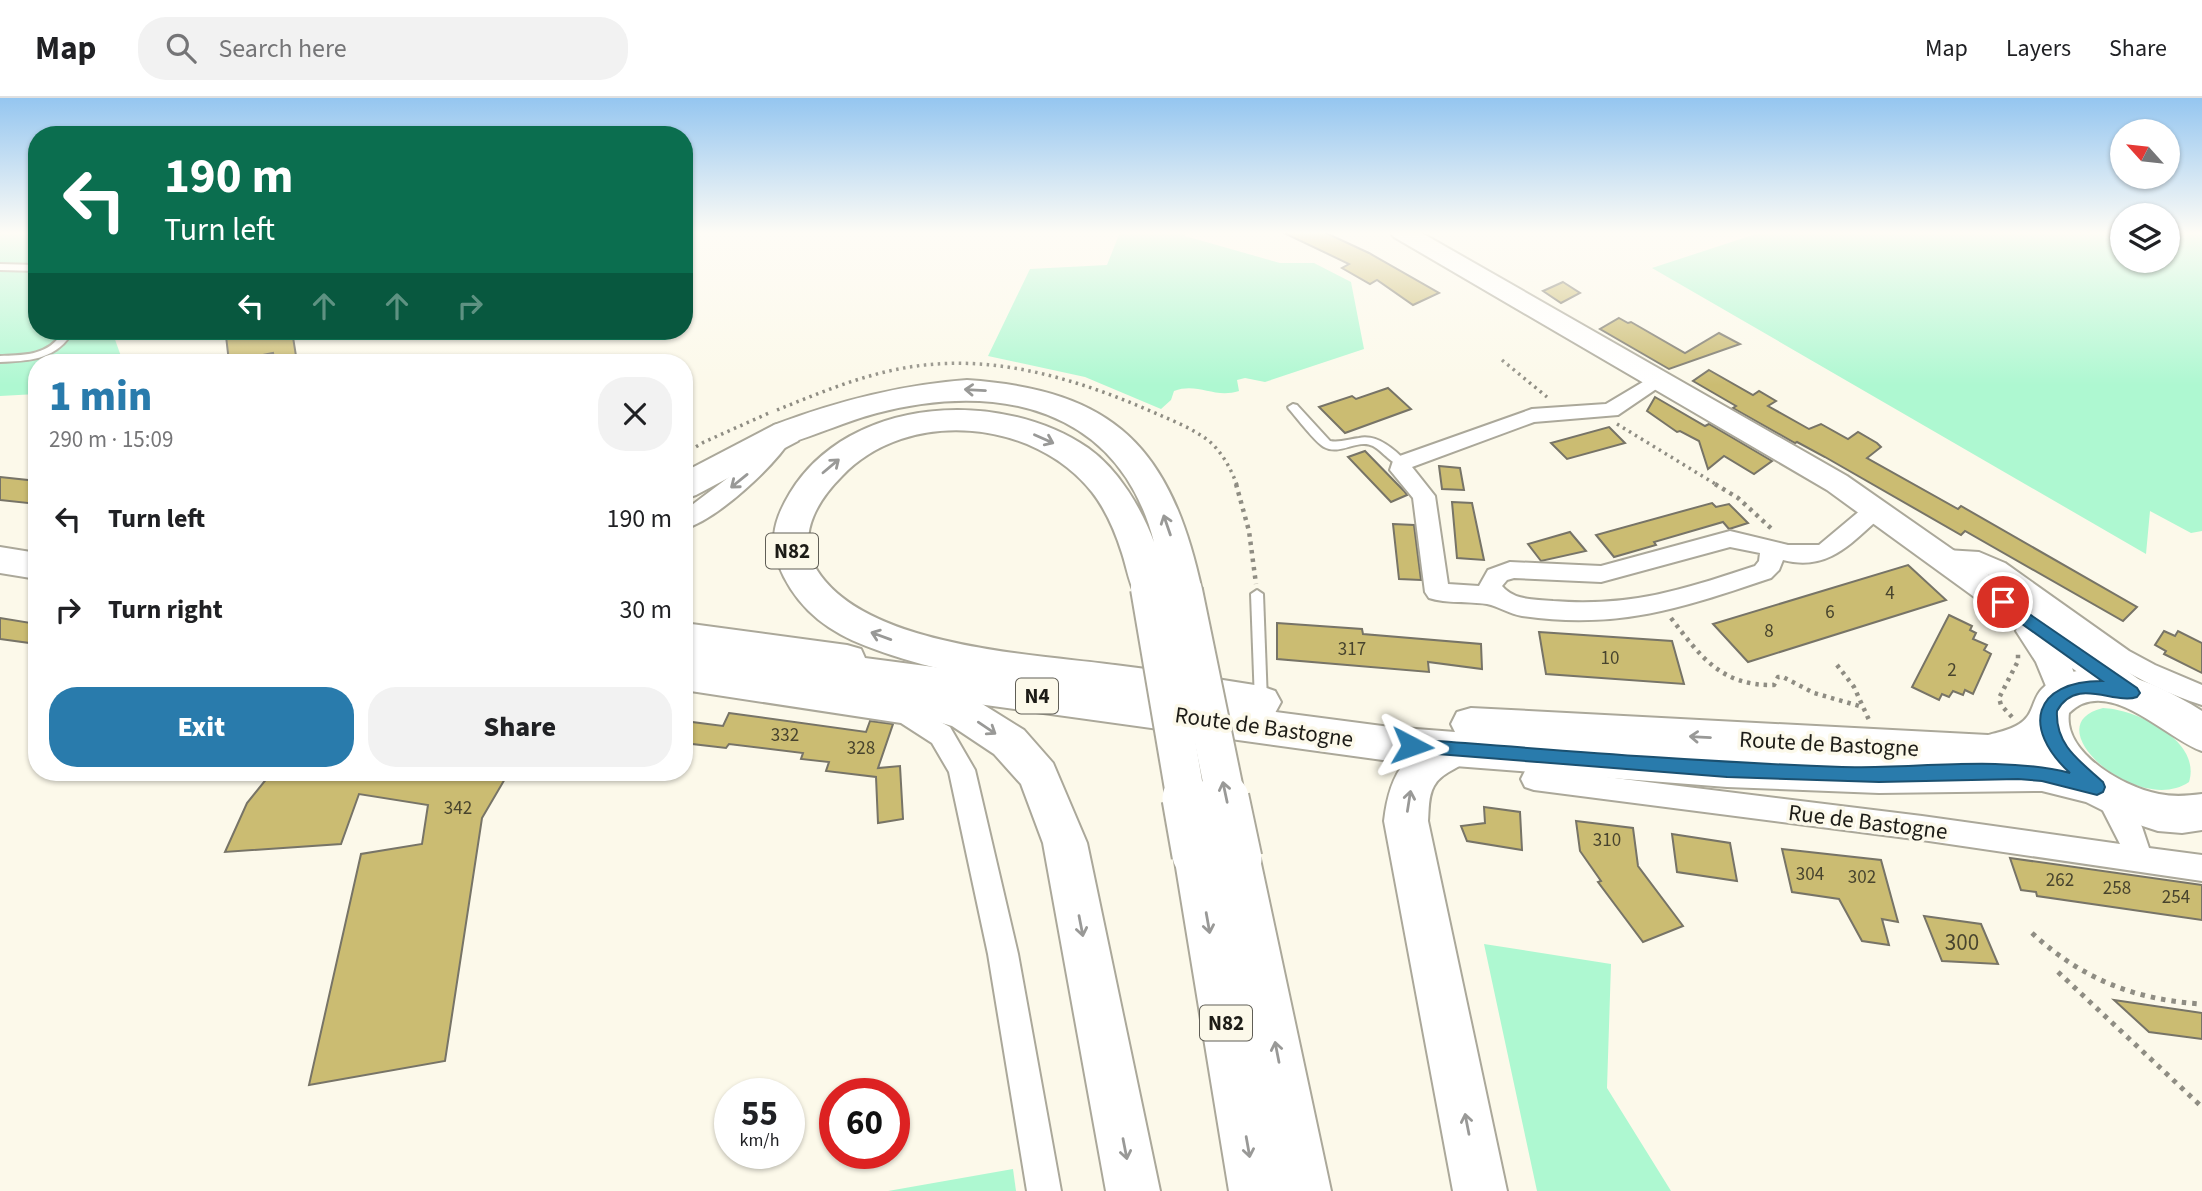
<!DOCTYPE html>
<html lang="en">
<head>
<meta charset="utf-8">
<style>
  :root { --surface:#fff; --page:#f2f2f2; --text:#202124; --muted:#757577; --line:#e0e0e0; --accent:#297bac }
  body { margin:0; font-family:"Source Sans 3",sans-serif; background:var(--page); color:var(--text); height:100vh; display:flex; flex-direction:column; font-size:26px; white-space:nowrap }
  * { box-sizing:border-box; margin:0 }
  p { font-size:23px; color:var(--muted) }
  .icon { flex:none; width:38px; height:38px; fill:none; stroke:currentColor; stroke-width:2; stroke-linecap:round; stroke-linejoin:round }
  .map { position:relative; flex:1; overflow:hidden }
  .panel { position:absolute; left:28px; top:256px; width:665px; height:427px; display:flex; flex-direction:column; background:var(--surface); border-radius:28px; box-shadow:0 2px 5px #0004 }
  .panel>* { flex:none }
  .guide { position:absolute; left:28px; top:28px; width:665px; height:214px; border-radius:28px; box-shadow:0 2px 5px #0004; background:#0b6e4f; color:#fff; overflow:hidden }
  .needle { width:46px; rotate:297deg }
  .buttons { position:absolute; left:2110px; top:21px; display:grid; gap:14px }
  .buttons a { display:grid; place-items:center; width:70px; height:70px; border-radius:50%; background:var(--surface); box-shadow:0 2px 5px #0004; font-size:35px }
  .speed { position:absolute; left:714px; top:980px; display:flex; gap:14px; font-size:35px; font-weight:700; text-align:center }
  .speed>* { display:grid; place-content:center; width:91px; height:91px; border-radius:50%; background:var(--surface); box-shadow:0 2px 5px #0004; line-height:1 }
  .speed small { font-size:18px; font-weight:400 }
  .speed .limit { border:10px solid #d22; background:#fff; color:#111 }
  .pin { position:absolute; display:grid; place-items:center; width:60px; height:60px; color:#fff; margin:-30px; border:4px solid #fff; border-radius:50%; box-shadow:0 2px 7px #0007 }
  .me { position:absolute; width:77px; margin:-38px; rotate:94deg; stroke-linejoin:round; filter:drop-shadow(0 0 5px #0008) }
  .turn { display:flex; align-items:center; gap:24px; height:147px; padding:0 21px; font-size:32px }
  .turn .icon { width:91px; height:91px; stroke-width:2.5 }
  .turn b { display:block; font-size:49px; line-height:60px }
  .lanes { display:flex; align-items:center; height:66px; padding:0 21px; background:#0003; justify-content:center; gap:35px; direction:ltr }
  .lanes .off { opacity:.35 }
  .round { display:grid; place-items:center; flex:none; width:74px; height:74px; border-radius:28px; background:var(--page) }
  .summary { display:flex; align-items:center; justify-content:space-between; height:119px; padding:0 21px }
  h1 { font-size:42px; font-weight:800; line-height:52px; color:var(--accent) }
  .primary-button { display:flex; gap:14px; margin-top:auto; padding:14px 21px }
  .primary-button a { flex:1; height:80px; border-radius:28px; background:var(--accent); color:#fff; font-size:28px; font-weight:800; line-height:80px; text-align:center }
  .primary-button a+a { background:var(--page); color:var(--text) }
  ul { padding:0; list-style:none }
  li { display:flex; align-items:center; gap:21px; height:91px; padding:0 21px }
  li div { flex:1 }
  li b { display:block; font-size:26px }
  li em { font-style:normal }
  header { display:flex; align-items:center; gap:42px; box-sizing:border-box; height:98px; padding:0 35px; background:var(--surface); border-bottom:2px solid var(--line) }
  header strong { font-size:33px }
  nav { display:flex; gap:38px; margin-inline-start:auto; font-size:24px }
  .search { width:490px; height:63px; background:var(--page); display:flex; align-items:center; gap:18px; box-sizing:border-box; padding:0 24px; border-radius:28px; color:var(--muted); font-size:26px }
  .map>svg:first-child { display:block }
  .green { fill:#aef8d1 }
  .building { fill:#cbbc72; stroke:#777467; stroke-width:2 }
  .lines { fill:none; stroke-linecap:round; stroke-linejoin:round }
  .lane-casing { stroke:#aba89a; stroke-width:4 }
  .street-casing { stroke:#aba89a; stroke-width:4 }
  .secondary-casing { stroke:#aba89a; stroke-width:4 }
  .primary-casing { stroke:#aba89a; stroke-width:4 }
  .highway-casing { stroke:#aba89a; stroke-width:4 }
  .path-far2 { stroke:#8f8d83; stroke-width:3.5; stroke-dasharray:2.5 4.5; stroke-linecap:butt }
  .path-far1 { stroke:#8f8d83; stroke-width:4.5; stroke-dasharray:3.5 5; stroke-linecap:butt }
  .path { stroke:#8f8d83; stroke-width:5; stroke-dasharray:4.5 6; stroke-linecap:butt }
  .lane { fill:#fff; fill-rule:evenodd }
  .street { fill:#fff; fill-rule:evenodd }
  .secondary { fill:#fff; fill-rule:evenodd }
  .primary { fill:#fff; fill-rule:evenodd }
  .highway { fill:#fff; fill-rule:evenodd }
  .highway-bridge-far1-casing { stroke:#aba89a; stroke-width:42; stroke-linecap:butt }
  .highway-bridge-casing { stroke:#aba89a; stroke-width:51; stroke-linecap:butt }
  .highway-bridge-far1 { stroke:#fff; stroke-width:38 }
  .highway-bridge { stroke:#fff; stroke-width:47 }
  .oneway { stroke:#999997 }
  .route { fill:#297bac; stroke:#1b5070; stroke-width:2 }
  .labels { text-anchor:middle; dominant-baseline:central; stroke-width:7; stroke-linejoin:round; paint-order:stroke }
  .number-label { font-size:19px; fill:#48442e }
  .shield { fill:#fcf9ea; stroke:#605e56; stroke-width:2 }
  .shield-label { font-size:21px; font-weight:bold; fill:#1d1c17 }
  .street-label { font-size:23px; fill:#1d1c17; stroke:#fcf9ea }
  .near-number-label { font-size:23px; fill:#48442e }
</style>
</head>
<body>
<header>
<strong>Map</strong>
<div class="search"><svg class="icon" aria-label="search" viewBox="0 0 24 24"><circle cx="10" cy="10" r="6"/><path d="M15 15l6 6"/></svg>Search here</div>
<nav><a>Map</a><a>Layers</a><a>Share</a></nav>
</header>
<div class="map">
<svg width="2202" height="1093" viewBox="0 0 2202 1093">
  <rect width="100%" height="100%" fill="#fcf9ea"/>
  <g class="green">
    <path d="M0 134H37V233H112L123 264H37V296L0 298Z"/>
    <path d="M1120 134H1185V138L1280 165H1314L1351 184 1364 251 1265 284 1245 280 1237 282 1239 293C1214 301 1198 284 1174 293L1171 302 1161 311 1085 279 988 258 1030 171 1107 167Z"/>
    <path d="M1762 134H2123V163H2168V134H2202V433L2191 435 2150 413 2146 456 1652 170Z"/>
    <path d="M2103 610C2135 611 2202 642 2189 684 2138 719 2032 627 2103 610Z"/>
    <path d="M1484 846 1611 866 1607 990 1671 1093H1537Z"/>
    <path d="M1013 1071 1016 1093H888Z"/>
  </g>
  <g class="building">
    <path d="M1282 134H1324L1369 155 1439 195 1413 207 1377 182 1370 186 1342 170 1349 166Z"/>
    <path d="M1563 184 1580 195 1561 205 1543 193Z"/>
    <path d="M1619 220 1628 225 1631 224 1685 255 1719 235 1740 246 1669 271 1600 231Z"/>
    <path d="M247 233H292L297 264H275L273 255 229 264 226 238Z"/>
    <path d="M1709 272 1753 297 1759 293 1776 303 1768 308 1809 331 1821 326 1848 341 1858 334 1877 345 1881 349 1867 360 1958 411 1961 408 2137 509 2123 523 1965 433 1961 437 1825 359 1797 344 1795 345 1733 310 1736 308 1693 283Z"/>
    <path d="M1388 290 1411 311 1345 335 1319 309 1352 298 1356 301Z"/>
    <path d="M1655 299 1705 328 1709 326 1772 363 1754 376 1724 358 1708 371 1699 343 1680 333 1677 334 1647 313Z"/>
    <path d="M1609 329 1625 345 1567 361 1551 345Z"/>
    <path d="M1365 353 1404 393 1407 397 1391 404 1348 359Z"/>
    <path d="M1439 368 1460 370 1464 392 1442 391Z"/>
    <path d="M0 379 37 383V406L0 402Z"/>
    <path d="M1452 404 1472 405 1484 462 1457 460Z"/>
    <path d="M1712 405 1716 409 1729 406 1748 425 1729 431 1723 424 1654 444 1656 447 1614 459 1596 437Z"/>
    <path d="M1393 426 1414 427 1421 482 1399 481Z"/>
    <path d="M1570 434 1586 453 1541 463 1528 446Z"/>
    <path d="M1908 467 1946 502 1748 564 1713 526Z"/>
    <path d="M1949 517 1972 528 1970 532 1976 535 1973 541 1987 547 1984 552 1991 556 1973 596 1965 592 1963 597 1953 593 1949 599 1942 596 1939 602 1912 589Z"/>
    <path d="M0 520 37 526V546L0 541Z"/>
    <path d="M1277 525 1362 531 1363 536 1481 546 1482 571 1428 564 1429 574 1277 561Z"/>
    <path d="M2164 533 2175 538 2178 533 2202 545V575L2164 556 2166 553 2155 547Z"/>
    <path d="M1539 534 1672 543 1684 586 1546 576Z"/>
    <path d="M729 615 866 634 870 623 893 626 878 670 900 668 903 721 878 725 876 679 826 673 829 664 801 661 803 655 729 646 726 650 684 645V623L723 628Z"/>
    <path d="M272 674H509L482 720 445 963 309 987 361 756 422 746 428 707 359 696 341 746 225 754 247 705Z"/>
    <path d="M1484 709 1520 714 1522 752 1467 743 1461 728 1485 725Z"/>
    <path d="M1576 723 1633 730 1638 768 1683 828 1643 844 1598 784 1601 783 1580 753Z"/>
    <path d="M1672 736 1730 745 1737 783 1677 774Z"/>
    <path d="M1782 751 1881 762 1898 824 1882 821 1889 847 1862 843 1839 801 1792 794Z"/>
    <path d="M2010 760 2202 787V822L2037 798 2036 794 2021 792Z"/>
    <path d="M1924 818 1981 826 1998 866 1942 863Z"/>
    <path d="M2114 902 2202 915V941L2149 934Z"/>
  </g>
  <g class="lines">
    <g class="lane-casing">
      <g id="lane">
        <path d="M0 166 37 167V173L0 172Z"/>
        <path d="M58 233H68L70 238C53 262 28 263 0 264V258C22 257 46 258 60 238Z"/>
        <path d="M1293 306 1297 307 1330 343C1340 345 1349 341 1359 340 1377 336 1396 352 1407 365L1406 368C1393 369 1384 354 1373 348 1358 340 1340 358 1324 349 1315 344 1297 320 1289 311L1288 309Z"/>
        <path d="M1257 492 1263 496 1267 604 1266 608H1256L1255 604 1251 496Z"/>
      </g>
    </g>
    <g class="street-casing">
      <g id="street">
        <path d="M1658 275 1665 277 1668 281 1665 285 1618 317 1534 324 1412 369 1435 398 1448 486 1479 488 1488 472 1510 464 1601 468 1730 433 1788 447H1819L1868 406 1876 403 1884 406 1887 411 1884 416C1852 444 1829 474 1783 462L1779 472 1771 480C1682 510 1618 532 1522 518 1509 516 1498 508 1487 506 1468 503 1447 506 1429 500L1425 494 1413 400 1390 372 1394 360 1532 311 1606 306ZM1730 449 1760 455 1759 463 1755 468C1682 492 1631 509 1553 503 1534 501 1515 503 1502 488L1507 482 1514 480 1601 484Z"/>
        <path d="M783 331 790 333 793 338C775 368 718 421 684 431V413L729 379 776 333Z"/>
        <path d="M1946 452 1979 454 2005 465 2129 553 2155 567 2202 587V607C2120 580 2056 529 1989 477L1975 470 1938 466 1934 460 1938 454Z"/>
        <path d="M684 572 907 606 950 629 975 672 1018 856 1061 1093H1027L988 856 949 674 932 645 901 625 684 592Z"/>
        <path d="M1534 670 1922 718 2120 746 2095 697 2099 689 2109 686 2119 689 2142 729 2149 750 2202 757V783L1922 742 1534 692 1525 689 1521 681 1525 673Z"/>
      </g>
    </g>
    <g class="secondary-casing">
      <path id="secondary" d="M1390 134H1420L1847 378 2144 585 2149 595 2144 605C2118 613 2093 585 2072 570L2082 595 2077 605 2065 609 2053 605 2036 564 2016 533 2017 530 1827 392 1394 139Z"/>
    </g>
    <g class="primary-casing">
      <g id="primary">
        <path d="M786 324 798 327 802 335 798 343 696 397 684 401V374L774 327Z"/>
        <path d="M0 449 37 455V481L0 475Z"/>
        <path d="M684 525 847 547 861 551 865 560 1390 629 1455 634 1451 626 1457 614 1471 610 1988 637C2000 634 2019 630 2027 619 2033 612 2034 599 2042 591 2083 548 2163 588 2202 613V653C2166 641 2108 576 2069 615 2063 655 2125 690 2159 696 2174 699 2187 698 2202 696V732L2182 735 2158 733 2118 720 2086 704 2042 693 1879 695 1727 689 1390 663 819 584 805 580 800 571 684 555Z"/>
      </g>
    </g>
    <g class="highway-casing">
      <g id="highway">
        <path d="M967 282C1115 292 1171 350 1202 493L1196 503 1183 507 1170 503 1166 495 1163 500 1150 504 1137 500C1129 486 1127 470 1122 455 1115 433 1106 412 1092 394 1034 321 908 309 842 378 820 400 797 434 814 467 858 549 1031 556 1115 567 1164 573 1212 580 1261 588L1275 593 1281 604 1275 615 1261 620C1204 610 1146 601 1088 594 1014 585 937 576 866 548 830 534 802 514 784 479 768 447 772 425 790 395 849 298 1000 290 1088 350 1119 372 1141 410 1154 444 1119 309 998 283 877 315 846 323 817 337 786 346L774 343 770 335 774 327C838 303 899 287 967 282Z"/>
        <path d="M684 545 905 582 965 599 979 604 1024 632 1053 665 1087 745 1160 1093H1106L1043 745 1021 686 994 656 952 628 905 614 684 575Z"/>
        <path d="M1456 634 1471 639 1477 651C1467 671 1444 670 1434 688 1428 698 1429 712 1428 723L1507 1093H1453L1384 723C1390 672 1407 651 1456 634Z"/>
        <path d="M1196 738 1212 743 1218 757 1222 747 1238 742 1254 747 1260 761 1331 1093H1229L1174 757 1180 743Z"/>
      </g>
    </g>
    <g class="path-far2">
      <path d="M1502 262 1547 299"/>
      <path d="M777 312C824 293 874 272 925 267 1007 258 1088 285 1162 318 1178 325 1195 332 1209 343 1222 354 1231 371 1237 387"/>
      <path d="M1617 326 1717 387"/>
      <path d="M684 356 704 344 769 315"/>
    </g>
    <g class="path-far1">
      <path d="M1236 386 1249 433 1256 486"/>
      <path d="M1715 386 1738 400 1774 433"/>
      <path d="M1671 520C1701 559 1721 588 1774 587L1778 579H1783L1814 595 1863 609"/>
      <path d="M1837 567 1854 589 1869 622"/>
      <path d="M2012 619 2001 607 1999 600 2018 563V555"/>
    </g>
    <g class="path">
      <path d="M2032 835C2082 881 2135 902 2202 906"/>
      <path d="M2058 874 2202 1009"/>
    </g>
    <use href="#lane" class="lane"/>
    <use href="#street" class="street"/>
    <use href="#secondary" class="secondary"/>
    <use href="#primary" class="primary"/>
    <use href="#highway" class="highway"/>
    <g class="highway-bridge-far1-casing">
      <g id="highway-bridge-far1">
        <path d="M1150 490 1186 702"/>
        <path d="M1183 493 1226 702"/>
      </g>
    </g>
    <g class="highway-bridge-casing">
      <g id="highway-bridge">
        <path d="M1186 700 1196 757"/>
        <path d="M1225 700 1238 761"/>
      </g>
    </g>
    <use href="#highway-bridge-far1" class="highway-bridge-far1"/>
    <use href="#highway-bridge" class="highway-bridge"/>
  </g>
  <defs><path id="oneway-shaft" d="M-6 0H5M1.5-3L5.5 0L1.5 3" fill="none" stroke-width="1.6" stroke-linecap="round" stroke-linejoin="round" transform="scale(1.75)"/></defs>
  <g class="oneway">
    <use href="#oneway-shaft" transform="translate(975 292) rotate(-177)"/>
    <use href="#oneway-shaft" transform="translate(1044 341) rotate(24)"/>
    <use href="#oneway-shaft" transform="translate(831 368) rotate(-40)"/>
    <use href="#oneway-shaft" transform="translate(739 383) rotate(141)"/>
    <use href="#oneway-shaft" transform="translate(1167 427) rotate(-109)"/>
    <use href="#oneway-shaft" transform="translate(881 538) rotate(-160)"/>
    <use href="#oneway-shaft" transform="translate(987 630) rotate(34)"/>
    <use href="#oneway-shaft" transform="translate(1700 639) rotate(-177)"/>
    <use href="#oneway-shaft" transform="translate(1225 694) rotate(-102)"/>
    <use href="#oneway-shaft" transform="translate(1409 703) rotate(-81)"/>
    <use href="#oneway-shaft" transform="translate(1208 825) rotate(80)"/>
    <use href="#oneway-shaft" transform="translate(1081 828) rotate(79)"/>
    <use href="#oneway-shaft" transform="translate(1277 954) rotate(-101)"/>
    <use href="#oneway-shaft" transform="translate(1467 1026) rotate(-101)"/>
    <use href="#oneway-shaft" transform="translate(1248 1049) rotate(80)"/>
    <use href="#oneway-shaft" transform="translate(1125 1051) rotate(79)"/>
  </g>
  <linearGradient id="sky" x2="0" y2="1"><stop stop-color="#95c6f0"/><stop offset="0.47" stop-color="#fefcf6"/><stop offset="1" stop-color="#fefcf6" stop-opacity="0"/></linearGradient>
  <rect width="2202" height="287" fill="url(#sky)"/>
  <path class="route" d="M2003 498 2137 590 2140 595 2137 599C2114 607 2076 578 2057 613 2055 647 2080 663 2103 684L2105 689 2103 694 2097 697 2042 683 2018 681 1879 684 1727 679 1412 654 1406 652 1404 648 1406 643 1412 641C1555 652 1698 664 1842 669 1917 671 1997 657 2070 675 2021 630 2033 583 2102 583L1997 508 1995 504Z"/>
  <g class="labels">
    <g class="number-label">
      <text x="1890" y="495">4</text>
      <text x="1830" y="514">6</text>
      <text x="1769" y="533">8</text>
      <text x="1352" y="551">317</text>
      <text x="1610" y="560">10</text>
      <text x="1952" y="572">2</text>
      <text x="785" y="637">332</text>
      <text x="861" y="650">328</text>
      <text x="458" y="710">342</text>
      <text x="1607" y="742">310</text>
      <text x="1810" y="776">304</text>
      <text x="1862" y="779">302</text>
      <text x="2060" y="782">262</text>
      <text x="2117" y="790">258</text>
      <text x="2176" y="799">254</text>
    </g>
    <g class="shield">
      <rect x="766" y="435.5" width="52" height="35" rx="5"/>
      <rect x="1016" y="580.5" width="42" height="35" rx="5"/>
      <rect x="1200" y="907.5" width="52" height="35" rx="5"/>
    </g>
    <g class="shield-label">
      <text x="792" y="453">N82</text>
      <text x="1037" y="598">N4</text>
      <text x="1226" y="925">N82</text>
    </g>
    <g class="street-label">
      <text transform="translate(1264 629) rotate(8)">Route de Bastogne</text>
      <text transform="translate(1829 646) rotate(3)">Route de Bastogne</text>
      <text transform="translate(1868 724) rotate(7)">Rue de Bastogne</text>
    </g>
    <g class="near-number-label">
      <text x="1962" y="844">300</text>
    </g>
  </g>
</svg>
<div class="buttons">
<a><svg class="needle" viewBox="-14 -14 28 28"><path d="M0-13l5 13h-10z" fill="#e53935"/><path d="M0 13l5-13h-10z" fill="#757577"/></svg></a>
<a><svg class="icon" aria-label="layers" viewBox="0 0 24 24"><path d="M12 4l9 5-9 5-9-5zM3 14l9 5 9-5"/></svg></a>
</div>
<div class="speed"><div>55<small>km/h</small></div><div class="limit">60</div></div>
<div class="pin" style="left:2003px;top:504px;background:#d93025"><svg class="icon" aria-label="arrive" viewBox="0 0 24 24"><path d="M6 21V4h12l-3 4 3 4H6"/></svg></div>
<svg class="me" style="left:1412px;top:648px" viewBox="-20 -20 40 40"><path d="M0-17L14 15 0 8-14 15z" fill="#297bac" stroke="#fff" stroke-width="4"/></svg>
<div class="guide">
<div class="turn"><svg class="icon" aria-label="left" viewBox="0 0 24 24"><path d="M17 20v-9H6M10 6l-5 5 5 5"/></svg><div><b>190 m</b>Turn left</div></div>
<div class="lanes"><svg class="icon" aria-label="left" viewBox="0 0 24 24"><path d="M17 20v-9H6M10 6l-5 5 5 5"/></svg><svg class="icon off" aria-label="ahead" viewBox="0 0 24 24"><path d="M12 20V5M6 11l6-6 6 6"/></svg><svg class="icon off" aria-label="ahead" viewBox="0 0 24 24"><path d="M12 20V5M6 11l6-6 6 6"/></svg><svg class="icon off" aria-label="right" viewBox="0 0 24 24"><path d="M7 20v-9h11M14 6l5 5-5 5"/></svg></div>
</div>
<section class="panel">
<div class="summary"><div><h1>1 min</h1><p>290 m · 15:09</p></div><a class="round"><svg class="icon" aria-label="close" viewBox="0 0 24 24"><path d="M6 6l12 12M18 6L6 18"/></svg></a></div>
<ul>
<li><svg class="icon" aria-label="left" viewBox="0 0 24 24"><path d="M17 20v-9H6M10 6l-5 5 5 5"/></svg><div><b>Turn left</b></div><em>190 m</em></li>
<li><svg class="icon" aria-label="right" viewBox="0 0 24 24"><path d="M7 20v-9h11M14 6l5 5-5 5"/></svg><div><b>Turn right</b></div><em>30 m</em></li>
</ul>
<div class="primary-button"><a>Exit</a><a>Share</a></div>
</section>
</div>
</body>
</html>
